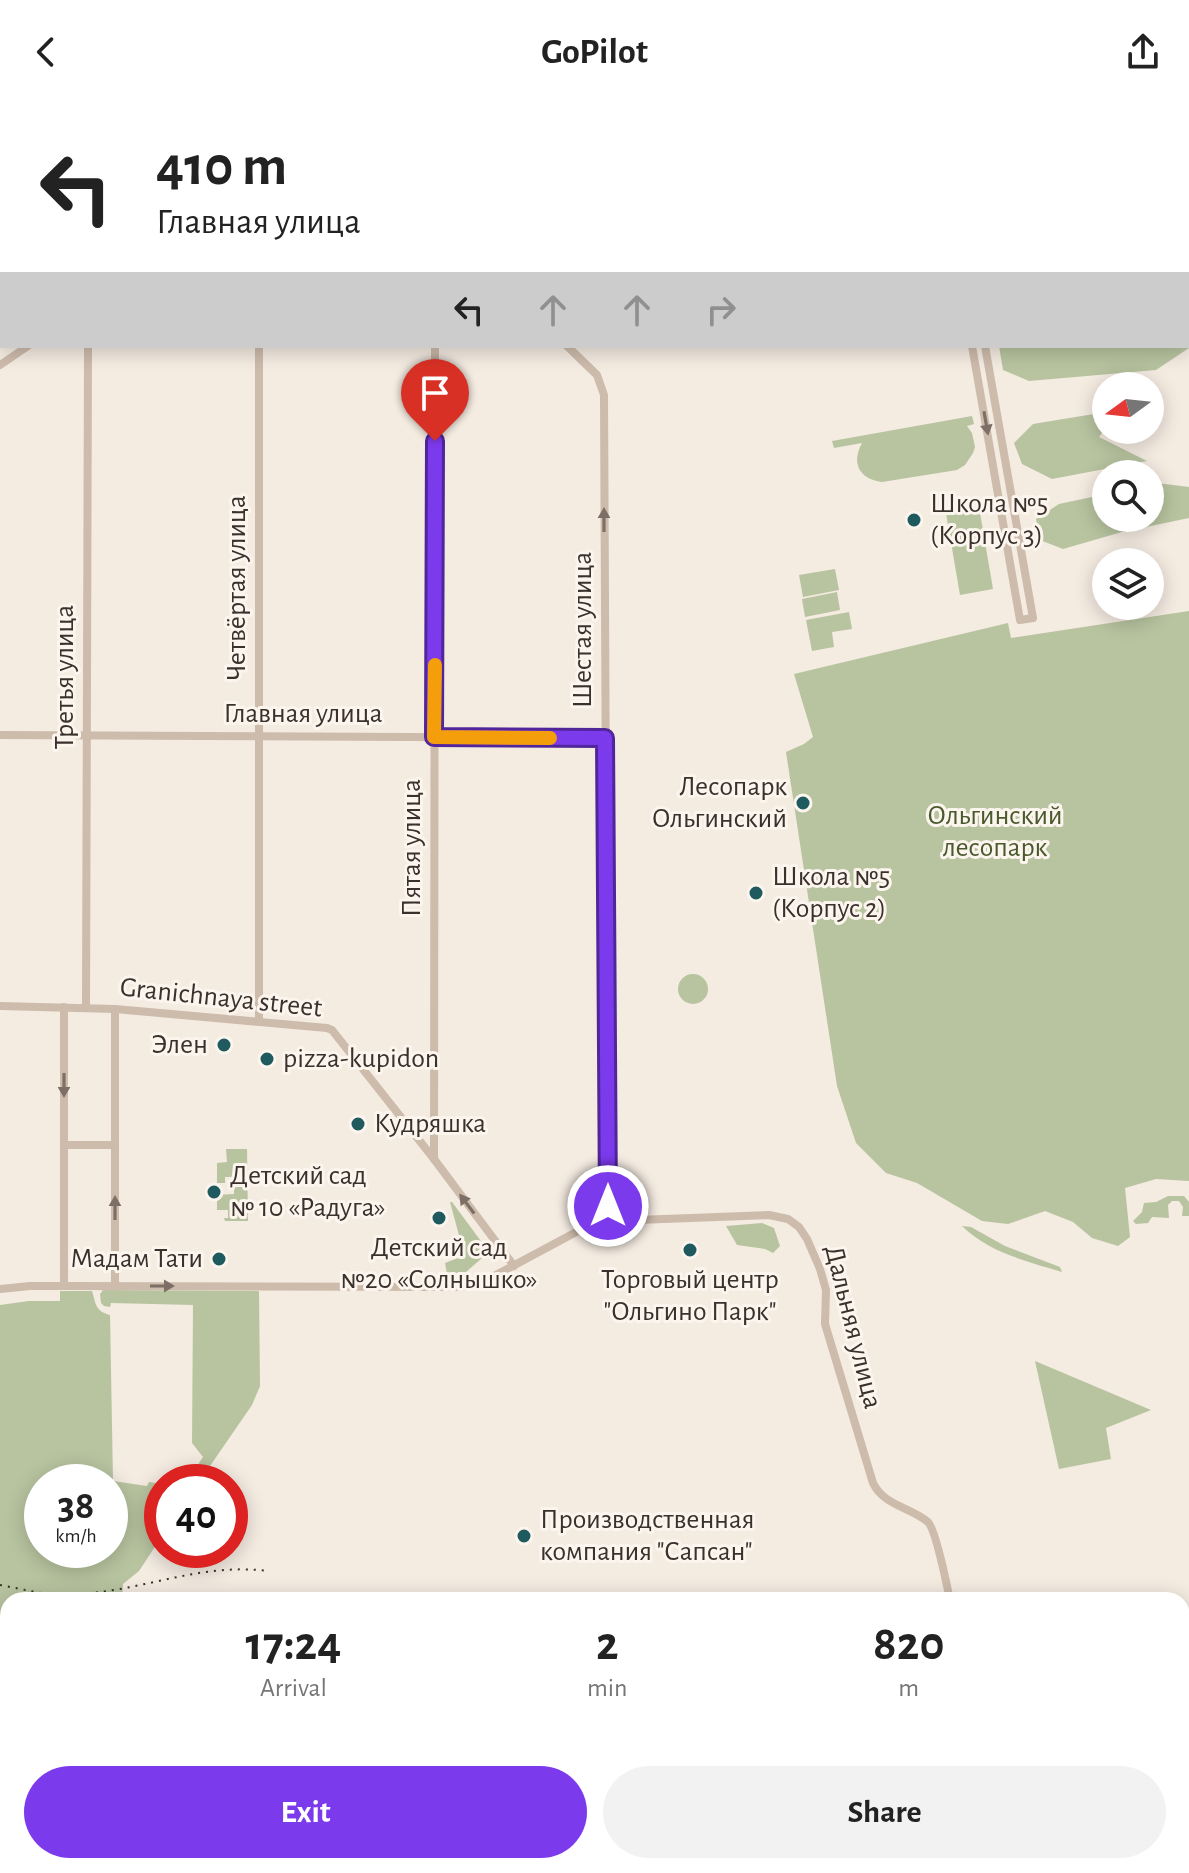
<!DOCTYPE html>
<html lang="en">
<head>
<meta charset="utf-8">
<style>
  :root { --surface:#fff; --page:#f2f2f2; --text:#222; --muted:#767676; --accent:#7c3aed }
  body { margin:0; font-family:"Alegreya Sans",sans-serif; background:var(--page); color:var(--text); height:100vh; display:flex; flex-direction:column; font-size:30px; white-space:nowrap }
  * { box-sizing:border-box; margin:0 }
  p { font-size:26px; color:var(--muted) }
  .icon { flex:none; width:44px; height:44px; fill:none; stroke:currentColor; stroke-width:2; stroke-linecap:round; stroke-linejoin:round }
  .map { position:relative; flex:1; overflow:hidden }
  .drawer { position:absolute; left:0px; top:1488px; width:1190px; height:282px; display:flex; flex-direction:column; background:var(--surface); border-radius:24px 24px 0 0; box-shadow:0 4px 20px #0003 }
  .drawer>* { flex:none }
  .top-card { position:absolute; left:0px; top:0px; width:1190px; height:244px; box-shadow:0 4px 20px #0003; background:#fff; color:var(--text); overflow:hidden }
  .needle { width:52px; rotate:255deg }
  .buttons { position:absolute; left:1092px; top:268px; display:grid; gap:16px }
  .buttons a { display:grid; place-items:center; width:72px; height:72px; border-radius:50%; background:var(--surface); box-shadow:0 4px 20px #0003; font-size:40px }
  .speed { position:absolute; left:24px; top:1360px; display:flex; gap:16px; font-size:40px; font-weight:700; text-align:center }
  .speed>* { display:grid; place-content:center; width:104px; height:104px; border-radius:50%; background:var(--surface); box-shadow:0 4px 20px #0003; line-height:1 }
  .speed small { font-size:20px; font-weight:400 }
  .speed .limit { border:12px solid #d22; background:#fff; color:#111 }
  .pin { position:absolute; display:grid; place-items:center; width:68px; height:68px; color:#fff; margin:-82px -34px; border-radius:50% 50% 50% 0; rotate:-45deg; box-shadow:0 0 8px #0007 }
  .pin .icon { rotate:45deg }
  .me { position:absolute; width:88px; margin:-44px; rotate:0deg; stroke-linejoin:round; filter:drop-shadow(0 0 6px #0008) }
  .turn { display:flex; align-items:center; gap:28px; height:168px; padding:0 24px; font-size:36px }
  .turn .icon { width:104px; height:104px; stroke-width:2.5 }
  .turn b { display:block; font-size:56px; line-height:68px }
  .lanes { display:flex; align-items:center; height:76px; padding:0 24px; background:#0003; justify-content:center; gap:40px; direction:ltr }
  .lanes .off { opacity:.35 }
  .eta { display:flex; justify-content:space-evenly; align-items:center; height:136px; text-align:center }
  .eta b { font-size:48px; font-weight:600; line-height:56px }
  .primary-button { display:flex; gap:16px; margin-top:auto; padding:16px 24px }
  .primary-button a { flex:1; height:92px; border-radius:48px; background:var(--accent); color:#fff; font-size:32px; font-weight:600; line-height:92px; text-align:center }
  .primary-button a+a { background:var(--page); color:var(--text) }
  header { display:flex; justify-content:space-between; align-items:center; height:104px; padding:0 24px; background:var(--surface); font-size:36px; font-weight:600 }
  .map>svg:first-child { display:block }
  .green { fill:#b8c4a0; fill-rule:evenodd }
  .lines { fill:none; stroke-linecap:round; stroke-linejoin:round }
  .minor { stroke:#cdbbac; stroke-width:8 }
  .rail { stroke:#3b302b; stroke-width:2; stroke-dasharray:2 6; stroke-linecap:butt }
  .oneway { fill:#7d6f65 }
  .route-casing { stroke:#51269a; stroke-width:20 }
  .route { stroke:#7c3aed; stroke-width:14 }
  .slow { stroke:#f59e0b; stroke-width:14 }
  .poi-dot { fill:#1f5a5e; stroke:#fbf5ee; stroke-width:3 }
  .labels { text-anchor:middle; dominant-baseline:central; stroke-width:6; stroke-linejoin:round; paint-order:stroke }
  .poi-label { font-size:28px; fill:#3b302b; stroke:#fbf5ee; text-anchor:start }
  .street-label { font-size:28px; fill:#3b302b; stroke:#fbf5ee }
  .park-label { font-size:28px; fill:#4a5a2e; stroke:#fbf5ee }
</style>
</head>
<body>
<header><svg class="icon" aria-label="back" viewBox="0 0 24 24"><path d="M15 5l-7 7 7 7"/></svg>GoPilot<svg class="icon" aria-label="share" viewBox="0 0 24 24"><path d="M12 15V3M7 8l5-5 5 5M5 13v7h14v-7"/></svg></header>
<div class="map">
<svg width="1189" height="1769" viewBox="0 0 1189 1769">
  <rect width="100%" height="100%" fill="#f4ebe1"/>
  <g class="green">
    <path d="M1188 164 1189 244 1156 266 1029 277 1003 266 999 242H1188Z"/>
    <path d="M1106 308V324L1099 333 1147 357 1052 375 1022 360 1014 339 1033 320Z"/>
    <path d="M972 312 974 320 967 322 972 329 975 343 973 349 965 361 957 366 882 378C859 375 851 359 862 339L834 344 832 337Z"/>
    <path d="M1157 379 1189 383V414L1122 428 1063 445 1040 436 1036 415 1059 400 1106 390V414H1150V381Z"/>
    <path d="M979 403 993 485 960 491 946 409Z"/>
    <path d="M835 465 839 486 803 493 799 471Z"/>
    <path d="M837 488 840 506 805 513 802 495Z"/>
    <path d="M1189 507V1077L1156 1075 1125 1084 1130 1133 1118 1142 1092 1134 1073 1118 1045 1107 1008 1120 982 1117 917 1079 886 1069 856 1039 837 982 786 648 804 640 813 633 794 570 1008 519 1011 534Z"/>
    <path d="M849 508 852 525 832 528 834 543 812 547 806 516Z"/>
    <circle cx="693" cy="885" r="15"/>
    <path d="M226 1045H247L248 1117H225L224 1114H228V1106H217V1091L234 1090V1084L236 1083 233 1073H225V1079H217V1059L227 1058Z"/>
    <path d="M1168 1092H1184L1189 1098V1112H1182L1183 1103 1179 1097H1172L1168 1101 1169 1114 1152 1113 1148 1119 1136 1120 1133 1117 1142 1108 1144 1099 1156 1098Z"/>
    <path d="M450 1098H452L489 1148 466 1168 447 1170 445 1159 458 1154 463 1146Z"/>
    <path d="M762 1119 774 1124 780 1142 773 1149 765 1145 737 1141 726 1122Z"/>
    <path d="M962 1122 971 1123 1005 1142 1060 1163 1062 1168C1026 1157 990 1149 962 1122Z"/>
    <path d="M103 1186 259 1187 260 1282 252 1301 199 1378H186L203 1353 192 1339 193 1201 111 1199 110 1203 104 1202 101 1199 100 1190Z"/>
    <path d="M60 1187H92C96 1200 95 1207 110 1211L113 1377 147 1382 149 1378 162 1380V1432L139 1467 123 1480 122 1496H8V1515L0 1513V1201L29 1197H60ZM42 1378H110V1446H42Z"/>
    <path d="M1035 1257 1151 1306 1106 1324 1111 1355 1059 1365Z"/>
  </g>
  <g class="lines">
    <g class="minor">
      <path d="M434 0V2"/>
      <path d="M936 0 937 2"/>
      <path d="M0 129 2 133"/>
      <path d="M567 242 597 271 604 291 608 1111"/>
      <path d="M972 242 1020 516 1033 514 985 242"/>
      <path d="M0 261 28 242"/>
      <path d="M0 631 605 634"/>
      <path d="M0 902 115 905 327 924 332 926 434 1055 514 1162"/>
      <path d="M86 904 88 242"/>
      <path d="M115 905V1182"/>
      <path d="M259 918V242"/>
      <path d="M64 1041H115"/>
      <path d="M434 1055 435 242"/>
      <path d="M608 1111 637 1116 769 1111 788 1115 799 1123 807 1135 820 1165 826 1186 825 1220 873 1379C884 1402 911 1403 928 1418 936 1426 947 1482 950 1496"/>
      <path d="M64 1182V903"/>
      <path d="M0 1185 30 1182H64L468 1183 481 1179 608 1111"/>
      <path d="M0 1731 8 1730"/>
      <path d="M133 1762V1769"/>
      <path d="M409 1762V1769"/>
      <path d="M984 1769 986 1762"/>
    </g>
    <g class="rail">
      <path d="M0 1481 51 1491"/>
      <path d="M40 1489C65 1491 89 1490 114 1486 168 1477 212 1460 268 1467"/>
    </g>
  </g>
  <defs><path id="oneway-solid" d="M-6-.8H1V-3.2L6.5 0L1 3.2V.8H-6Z" transform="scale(2)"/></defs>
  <g class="oneway">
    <use href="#oneway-solid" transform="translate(986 319) rotate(80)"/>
    <use href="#oneway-solid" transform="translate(604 416) rotate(-90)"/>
    <use href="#oneway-solid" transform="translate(64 981) rotate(90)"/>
    <use href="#oneway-solid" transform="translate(467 1100) rotate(-127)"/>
    <use href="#oneway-solid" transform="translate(115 1104) rotate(-90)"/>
    <use href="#oneway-solid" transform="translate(162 1182)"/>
  </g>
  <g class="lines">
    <g class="route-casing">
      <path id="route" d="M435 337 434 633 605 634 608 1102"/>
    </g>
    <use href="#route" class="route"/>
    <path class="slow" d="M435 561 434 633 550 634"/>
  </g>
  <g class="poi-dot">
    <circle cx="914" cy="416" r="8"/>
    <circle cx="803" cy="699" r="8"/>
    <circle cx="756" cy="789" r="8"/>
    <circle cx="224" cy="941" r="8"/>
    <circle cx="267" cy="955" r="8"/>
    <circle cx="358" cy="1020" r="8"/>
    <circle cx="214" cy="1088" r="8"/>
    <circle cx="439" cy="1114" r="8"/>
    <circle cx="690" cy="1146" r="8"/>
    <circle cx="219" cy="1155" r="8"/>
    <circle cx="524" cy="1432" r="8"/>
  </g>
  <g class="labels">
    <g class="poi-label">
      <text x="930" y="400">Школа №5<tspan x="930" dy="32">(Корпус 3)</tspan></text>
      <text x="787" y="683" text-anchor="end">Лесопарк<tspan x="787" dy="32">Ольгинский</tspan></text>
      <text x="772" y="773">Школа №5<tspan x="772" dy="32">(Корпус 2)</tspan></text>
      <text x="208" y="941" text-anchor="end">Элен</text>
      <text x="283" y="955">pizza-kupidon</text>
      <text x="374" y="1020">Кудряшка</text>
      <text x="230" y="1072">Детский сад<tspan x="230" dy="32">№ 10 «Радуга»</tspan></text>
      <text x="439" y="1144" text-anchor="middle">Детский сад<tspan x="439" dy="32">№20 «Солнышко»</tspan></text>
      <text x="203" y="1155" text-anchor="end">Мадам Тати</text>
      <text x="690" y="1176" text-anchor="middle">Торговый центр<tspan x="690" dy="32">"Ольгино Парк"</tspan></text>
      <text x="540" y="1416">Производственная<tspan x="540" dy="32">компания "Сапсан"</tspan></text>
    </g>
    <g class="street-label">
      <text transform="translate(237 484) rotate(-90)">Четвёртая улица</text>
      <text transform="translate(583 526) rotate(-90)">Шестая улица</text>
      <text transform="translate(65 573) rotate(-90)">Третья улица</text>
      <text x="303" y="610">Главная улица</text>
      <text transform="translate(412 744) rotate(-90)">Пятая улица</text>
      <text transform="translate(221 894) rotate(6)">Granichnaya street</text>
      <text transform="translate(853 1223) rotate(76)">Дальняя улица</text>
    </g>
    <g class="park-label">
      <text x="995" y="712">Ольгинский<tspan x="995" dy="32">лесопарк</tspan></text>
    </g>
  </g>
</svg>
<div class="buttons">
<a><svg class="needle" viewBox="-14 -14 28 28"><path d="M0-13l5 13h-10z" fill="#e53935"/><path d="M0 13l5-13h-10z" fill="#767676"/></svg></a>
<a><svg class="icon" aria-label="search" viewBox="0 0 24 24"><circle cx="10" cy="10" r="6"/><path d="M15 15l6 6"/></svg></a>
<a><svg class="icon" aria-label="layers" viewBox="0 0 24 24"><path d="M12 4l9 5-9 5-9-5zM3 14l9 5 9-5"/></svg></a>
</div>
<div class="speed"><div>38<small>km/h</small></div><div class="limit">40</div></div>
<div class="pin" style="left:435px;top:337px;background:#d93025"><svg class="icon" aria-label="arrive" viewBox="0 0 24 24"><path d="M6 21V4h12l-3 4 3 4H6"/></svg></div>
<svg class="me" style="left:608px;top:1102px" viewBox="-20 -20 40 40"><circle r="17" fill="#7c3aed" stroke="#fff" stroke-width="3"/><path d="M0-11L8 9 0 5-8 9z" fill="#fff"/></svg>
<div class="top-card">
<div class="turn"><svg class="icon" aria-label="left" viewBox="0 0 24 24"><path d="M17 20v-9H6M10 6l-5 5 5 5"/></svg><div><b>410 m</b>Главная улица</div></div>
<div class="lanes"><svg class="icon" aria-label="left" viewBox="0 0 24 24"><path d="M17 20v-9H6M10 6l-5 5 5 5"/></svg><svg class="icon off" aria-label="ahead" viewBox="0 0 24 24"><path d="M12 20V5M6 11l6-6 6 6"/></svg><svg class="icon off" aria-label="ahead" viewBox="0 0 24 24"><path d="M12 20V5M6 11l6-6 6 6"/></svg><svg class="icon off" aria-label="right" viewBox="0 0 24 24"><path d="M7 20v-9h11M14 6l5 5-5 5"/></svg></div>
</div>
<section class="drawer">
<div class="eta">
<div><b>17:24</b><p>Arrival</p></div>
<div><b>2</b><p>min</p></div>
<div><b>820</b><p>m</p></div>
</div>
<div class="primary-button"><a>Exit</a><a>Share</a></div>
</section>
</div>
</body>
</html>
